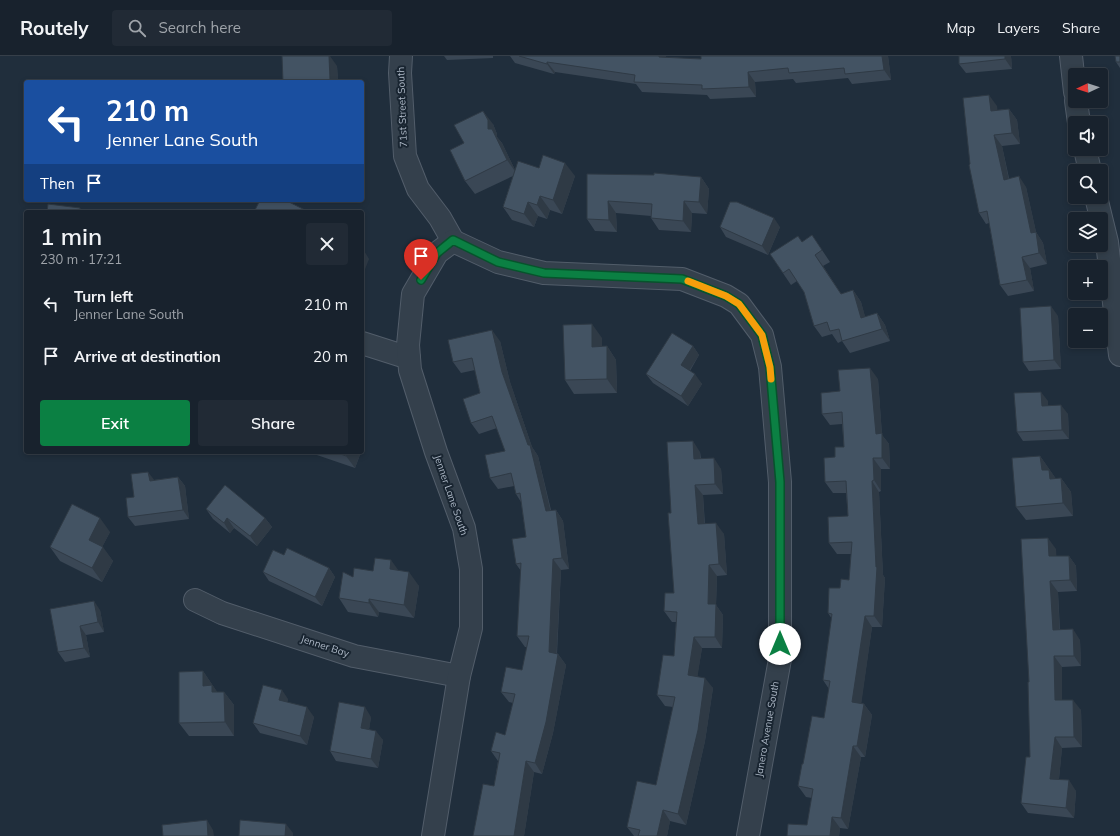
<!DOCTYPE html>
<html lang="en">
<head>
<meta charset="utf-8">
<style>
  :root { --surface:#18222d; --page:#212a35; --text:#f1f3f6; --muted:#9fa4aa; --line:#363f49; --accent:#0b8043 }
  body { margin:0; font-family:Mulish,sans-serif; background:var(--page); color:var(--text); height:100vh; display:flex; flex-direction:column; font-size:15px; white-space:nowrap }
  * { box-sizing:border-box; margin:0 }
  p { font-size:13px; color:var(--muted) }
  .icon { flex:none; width:22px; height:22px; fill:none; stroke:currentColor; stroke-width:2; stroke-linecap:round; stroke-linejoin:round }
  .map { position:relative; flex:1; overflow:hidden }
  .side { position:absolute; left:24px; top:154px; width:340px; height:244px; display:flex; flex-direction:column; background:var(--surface); border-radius:4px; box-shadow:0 2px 6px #0003,0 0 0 1px var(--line) }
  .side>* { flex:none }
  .top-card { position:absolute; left:24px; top:24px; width:340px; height:122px; border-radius:4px; box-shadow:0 2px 6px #0003,0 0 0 1px var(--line); background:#1a4fa0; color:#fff; overflow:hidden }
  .needle { width:26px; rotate:266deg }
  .fabs { position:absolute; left:1068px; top:12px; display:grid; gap:8px }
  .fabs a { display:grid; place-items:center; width:40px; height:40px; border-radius:4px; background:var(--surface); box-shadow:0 2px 6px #0003,0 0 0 1px var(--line); font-size:20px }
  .pin { position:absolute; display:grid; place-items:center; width:34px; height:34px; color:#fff; margin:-41px -17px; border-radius:50% 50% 50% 0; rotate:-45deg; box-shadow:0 0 4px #0007 }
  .pin .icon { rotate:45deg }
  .me { position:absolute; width:44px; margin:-22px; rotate:0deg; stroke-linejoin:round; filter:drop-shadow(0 0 3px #0008) }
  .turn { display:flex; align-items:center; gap:14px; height:84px; padding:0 16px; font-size:18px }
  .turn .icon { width:52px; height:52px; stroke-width:2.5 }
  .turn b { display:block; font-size:28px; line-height:34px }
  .then { display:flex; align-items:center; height:38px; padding:0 16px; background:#0003; gap:8px; font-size:15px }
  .round { display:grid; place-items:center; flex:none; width:42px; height:42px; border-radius:4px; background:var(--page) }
  .overview { display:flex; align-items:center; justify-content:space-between; height:68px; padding:0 16px }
  h1 { font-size:24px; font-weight:600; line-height:30px }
  .button { display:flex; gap:8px; margin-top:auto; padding:8px 16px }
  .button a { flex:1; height:46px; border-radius:4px; background:var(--accent); color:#fff; font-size:16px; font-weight:600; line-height:46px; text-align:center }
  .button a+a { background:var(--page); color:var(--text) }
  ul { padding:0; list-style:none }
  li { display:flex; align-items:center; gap:12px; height:52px; padding:0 16px }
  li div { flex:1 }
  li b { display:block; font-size:15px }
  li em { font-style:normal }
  header { display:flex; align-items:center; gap:24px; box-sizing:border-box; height:56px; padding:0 20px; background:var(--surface); border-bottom:1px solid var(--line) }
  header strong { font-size:19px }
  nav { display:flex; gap:22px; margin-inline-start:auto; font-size:14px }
  .search { width:280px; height:36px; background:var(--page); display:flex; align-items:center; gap:10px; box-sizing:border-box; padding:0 14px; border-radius:4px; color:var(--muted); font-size:15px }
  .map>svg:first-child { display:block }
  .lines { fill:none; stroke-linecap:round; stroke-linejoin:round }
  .street-casing { stroke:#525d6a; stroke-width:24 }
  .street { stroke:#34404c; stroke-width:22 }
  .wall { fill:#3a4755 }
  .shaded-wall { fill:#2f3a45 }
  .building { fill:#435363; stroke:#2f3a45 }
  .route-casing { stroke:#07532c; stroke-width:10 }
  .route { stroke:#0b8043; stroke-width:7 }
  .slow { stroke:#f59e0b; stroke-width:7 }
  .labels { text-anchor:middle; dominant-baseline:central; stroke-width:4; stroke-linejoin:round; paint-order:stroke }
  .street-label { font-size:10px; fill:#afbac8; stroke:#192531 }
</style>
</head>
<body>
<header>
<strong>Routely</strong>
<div class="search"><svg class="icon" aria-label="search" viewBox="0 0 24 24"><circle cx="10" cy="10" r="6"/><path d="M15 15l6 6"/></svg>Search here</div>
<nav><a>Map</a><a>Layers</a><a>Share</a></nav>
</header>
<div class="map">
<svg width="1120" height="780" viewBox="0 0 1120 780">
  <rect width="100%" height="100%" fill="#202e3c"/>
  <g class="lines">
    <g class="street-casing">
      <g id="street">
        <path d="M401 0 400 17 405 100 418 133 440 162 453 185"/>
        <path d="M1071 0 1075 36"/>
        <path d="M1076 45 1079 67"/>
        <path d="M1085 93 1090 115"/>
        <path d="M1096 141 1107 186 1120 299"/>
        <path d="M453 185 498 206 544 217 682 223 726 240 739 248 762 279 770 311 780 426V603L748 780"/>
        <path d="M362 287 409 302"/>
        <path d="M195 544 222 557 354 600 459 620"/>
        <path d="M433 780 459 620 471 572V513L464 472 436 396 410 314 408 289 413 238 437 197 453 185"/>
      </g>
    </g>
    <use href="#street" class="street"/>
  </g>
  <g class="wall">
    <path d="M444 0H493V2L447 4Z"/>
    <path d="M510 0H666V1L701 3 888 0 891 24 852 28 848 22 796 27 793 23 755 26 756 41 710 43 707 39 642 36 636 28 555 16 554 18 515 7Z"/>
    <path d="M1011 0 1012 13 966 17 959 8Z"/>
    <path d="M1120 0V12L1116 6Z"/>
    <path d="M337 10 338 26H283Z"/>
    <path d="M997 50V54L1009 53 1017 64 1020 88 1002 90 1009 122 1026 131 1036 176 1043 187 1047 208 1030 212 1034 235 1008 240 1000 229 989 167 986 168 979 157 970 108Z"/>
    <path d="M493 68 497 78V81L502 87 515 114 539 112 575 120 562 158 550 154 547 163 538 160 534 171 512 164 503 151 513 120 475 138 465 125 464 87Z"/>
    <path d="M587 118 701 121 709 133 707 158 692 157 691 176 659 174 651 162V160L616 157 617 176 595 175 587 163Z"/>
    <path d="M720 171H780L768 199 726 181Z"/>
    <path d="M812 179 830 206 823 210 841 238 853 234 861 246 865 261 877 257 885 269 890 285 850 297 842 285 838 287 832 278 822 281 814 270 804 236 797 225 791 229 770 198 802 186Z"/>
    <path d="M1058 260 1061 313 1029 315 1023 306Z"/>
    <path d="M602 282V290H607L616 304 617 337 574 338 565 324Z"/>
    <path d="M500 285 510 326 532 391 538 400 551 454H556L563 465 569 513 561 514 557 598H558L566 609 553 677 542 718 534 716 524 780H473L494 730 498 705 491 695 505 679 513 647 509 646 501 636 522 614 527 591H525L517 580 521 515 516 508 526 481 521 446 516 438 514 430 498 433 490 422 505 395 497 372 479 378 471 367 480 337 475 314 461 317 453 306Z"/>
    <path d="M693 290 699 299 690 315 702 328 688 350 653 327 646 318Z"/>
    <path d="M878 323 882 379 889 388 890 413H881V435L879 436 883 519 885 522 882 571H872L861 647 864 648 872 659 865 701H861L848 773 840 772 839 780H787L807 769 812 742 806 741 798 730 803 708 824 662 829 633 823 624 832 563 828 557 840 532 849 524 851 498H837L829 487 848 460 846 437H833L825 426 844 391 842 368 830 369 822 358 840 335Z"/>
    <path d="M1048 345V350L1068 358 1069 383 1023 385 1017 376Z"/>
    <path d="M310 396H361L355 412 311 397Z"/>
    <path d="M700 396 701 402 721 413 723 438 703 439 705 468 724 478 727 519 717 520 716 549 723 559 722 592H702L697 621 713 632 705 685 686 769 670 765 667 780H634L627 771 656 729 673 651 665 650 657 639 674 600 676 566H672L664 555 674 537 671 457Z"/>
    <path d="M1040 400 1056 423 1061 422 1071 436 1073 460 1026 464 1016 451Z"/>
    <path d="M178 421 185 430 189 463 135 470 128 461 134 441 154 424Z"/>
    <path d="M206 453 265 462 272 471 257 490 234 472 230 477 213 463Z"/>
    <path d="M110 476 102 491 113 505 102 526 60 505 50 491Z"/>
    <path d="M1056 493V500H1069L1076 510 1077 535 1058 536 1060 574 1080 584 1081 610 1062 611V644L1081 654 1082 691 1062 692 1059 723 1076 735 1074 762 1028 757 1021 747 1030 701 1029 626Z"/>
    <path d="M284 499 329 512 335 521 322 550 269 525 263 516Z"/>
    <path d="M373 515H398L419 530 414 562 379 556 378 561 348 556 339 542 353 521Z"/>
    <path d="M50 553 100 554 104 576 86 579 90 601 65 606 58 596Z"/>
    <path d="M203 615 217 636H224L234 649V680H189L179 667Z"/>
    <path d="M288 643 287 646 314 661 307 689 260 677 253 667Z"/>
    <path d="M371 661 369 673 383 684 378 712 336 705 330 695Z"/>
  </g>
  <g class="shaded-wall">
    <path d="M329 0H330L337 10 338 26H332L330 24Z"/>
    <path d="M659 0H666V11L659 1Z"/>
    <path d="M882 0H888L891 24 884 14Z"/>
    <path d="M1005 0H1011L1012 13 1005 3Z"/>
    <path d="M547 6 555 16 554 18 547 8Z"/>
    <path d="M748 16 755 26 756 41 749 31Z"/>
    <path d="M989 39 997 50 999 66 991 55Z"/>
    <path d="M1009 53 1017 64 1020 88 1012 77Z"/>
    <path d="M483 55 493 68 497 78V81L502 87 517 118 507 104 488 73Z"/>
    <path d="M994 79 1002 90 1011 135 1004 124Z"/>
    <path d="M565 107 575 120 562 158 553 144Z"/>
    <path d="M1019 120 1026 131 1036 176 1043 187 1047 208 1039 197 1031 177Z"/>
    <path d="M701 121 709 133 707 158 699 146Z"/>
    <path d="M540 140 550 154 547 163 537 149Z"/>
    <path d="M608 145 616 157 617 176 609 164Z"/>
    <path d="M684 145 692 157 691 176 683 165Z"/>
    <path d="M528 146 538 160 534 171 524 158Z"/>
    <path d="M80 152 83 156H80Z"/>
    <path d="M774 162 780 171 768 199 762 190Z"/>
    <path d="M363 193 369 203 362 221V195Z"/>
    <path d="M815 199 823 210 849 250Z"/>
    <path d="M1022 201 1030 212 1034 235 1027 224Z"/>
    <path d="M853 234 861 246 869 274 861 262Z"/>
    <path d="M1051 250 1058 260 1061 313 1054 304Z"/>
    <path d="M877 257 885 269 890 285 882 273Z"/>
    <path d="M592 268 602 282V304L592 291Z"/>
    <path d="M492 274 500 285 510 326 532 391 538 400 553 466 546 455 528 389 502 316Z"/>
    <path d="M607 290 616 304 617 337 607 323Z"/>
    <path d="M693 290 699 299 687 318 681 309Z"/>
    <path d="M870 312 878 323 882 379 889 388 890 413 882 402 876 378Z"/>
    <path d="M695 318 702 328 688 350 681 340Z"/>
    <path d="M1041 336 1048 345V359L1042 350Z"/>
    <path d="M1061 349 1068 358 1069 383 1062 374Z"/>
    <path d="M362 380 365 384 362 392Z"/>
    <path d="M693 385 700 396 701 414 694 403Z"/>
    <path d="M347 396H361L355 412 346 400Z"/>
    <path d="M1040 400 1059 427 1060 437 1042 414Z"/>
    <path d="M714 402 721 413 723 438 715 428Z"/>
    <path d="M873 402 881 413V435L874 424Z"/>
    <path d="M148 416 155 425H150Z"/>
    <path d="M178 421 185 430 189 463 183 454Z"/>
    <path d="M1061 422 1071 436 1073 460 1063 447Z"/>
    <path d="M872 425 879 436 883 519 885 522 882 571 874 560 876 511Z"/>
    <path d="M695 429 703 439 705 479 698 468Z"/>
    <path d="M556 454 563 465 569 513 562 502Z"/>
    <path d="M100 462 110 476 99 497 89 484Z"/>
    <path d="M227 462 234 472 230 477 224 467Z"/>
    <path d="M265 462 272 471 257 490 250 480Z"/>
    <path d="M716 467 724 478 727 519 719 508Z"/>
    <path d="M1048 482 1056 493 1057 511 1049 500Z"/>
    <path d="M103 491 113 505 102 526 92 512Z"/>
    <path d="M1069 500 1076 510 1077 535 1070 524Z"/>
    <path d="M553 503 561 514 556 607 549 596Z"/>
    <path d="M391 504 401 518 390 513Z"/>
    <path d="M709 509 717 520 716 549 723 559 722 592 715 581 708 548Z"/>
    <path d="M329 512 335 521 322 550 315 541Z"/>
    <path d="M409 516 419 530 414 562 404 549Z"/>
    <path d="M1050 525 1058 536 1060 585 1053 574Z"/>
    <path d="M369 543 379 556 378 561 369 547Z"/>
    <path d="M94 545 100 554 104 576 98 566Z"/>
    <path d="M865 560 872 571 860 657 852 646Z"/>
    <path d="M80 570 86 579 90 601 84 592Z"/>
    <path d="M1073 573 1080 584 1081 610 1074 600Z"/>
    <path d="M694 581 702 592 696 630 688 619Z"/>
    <path d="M558 598 566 609 553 677 542 718 535 707Z"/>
    <path d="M1054 600 1062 611V655L1055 644Z"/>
    <path d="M203 615 222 643 203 630Z"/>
    <path d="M705 622 713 632 705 685 686 769 678 758Z"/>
    <path d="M282 634 288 643 286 654 279 644Z"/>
    <path d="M224 636 234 649V680L225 666Z"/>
    <path d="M1073 644 1081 654 1082 691 1074 681Z"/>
    <path d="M864 648 872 659 865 701 857 690Z"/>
    <path d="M307 651 314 661 307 689 300 680Z"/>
    <path d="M365 651 371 661 368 681 361 672Z"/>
    <path d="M376 675 383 684 378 712 371 703Z"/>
    <path d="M1055 681 1062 692 1058 733 1050 723Z"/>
    <path d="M853 690 861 701 848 773 841 762Z"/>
    <path d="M526 705 534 716 524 780H514Z"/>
    <path d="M1069 724 1076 735 1074 762 1066 752Z"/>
    <path d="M663 754 670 765 667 780H657Z"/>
    <path d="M832 761 840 772 839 780H830Z"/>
    <path d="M207 764 213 774 214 780H208Z"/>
    <path d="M286 768 293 777V780H285Z"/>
  </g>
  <g class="building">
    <path d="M282 0H329L330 24 310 25 311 26H283Z"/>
    <path d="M519 0H659V1L701 3V0H882L884 14 845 18 844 12 789 17 788 12 748 16 749 31 702 33V29L634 26 635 19 547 6V8Z"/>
    <path d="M959 0H1005V3L959 8Z"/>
    <path d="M1115 0H1120V6H1116Z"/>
    <path d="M989 39 991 55 1009 53 1012 77 994 79 1004 124 1019 120 1031 177 1036 176 1039 197 1022 201 1027 224 1000 229 987 155 979 157 969 109 970 108 963 42Z"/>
    <path d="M483 55 488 64V73H492L507 104 465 125 450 94 464 87 454 69Z"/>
    <path d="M543 99 565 107 553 144 540 140 537 149 528 146 524 158 503 151 518 105 539 112Z"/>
    <path d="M654 117 701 121 699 146 684 145 683 165 651 162 652 148 608 145 609 164 587 163V118L654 119Z"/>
    <path d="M260 144H285L307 155 306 156H254Z"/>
    <path d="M730 146H737L774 162 762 190 720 171Z"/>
    <path d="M48 148 80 152V156H47Z"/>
    <path d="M812 179 822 194 815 199 841 238 853 234 861 262 877 257 882 273 842 285 839 273 830 275 827 266 814 270 804 236 789 213 783 217 770 198 798 180 802 186Z"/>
    <path d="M1051 250 1054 304 1023 306 1020 252Z"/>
    <path d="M592 268V291L607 290V323L565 324 563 269Z"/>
    <path d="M492 274 502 316 528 389H530L546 455 556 454 562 502 553 503 549 596 558 598 546 666 535 707 526 705 514 780H473L483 728 494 730 500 697 491 695 496 676 505 679 515 638 501 636 506 611 522 614 529 580H517L521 507 516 508 512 483 526 481 520 437 516 438 511 417 490 422 485 399 505 395 492 360 471 367 463 343 480 337 472 302 453 306 448 284Z"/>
    <path d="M672 277 693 290 681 309 695 318 681 340 646 318Z"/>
    <path d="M870 312 876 378 882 377V402H873L874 424 872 425 876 511H877L874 560H865L852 646 864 648 857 690H853L841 762 832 761 830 780H787L788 768 807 769 813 733 798 730 802 708H803L812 660 824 662 830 625 823 624 832 558 828 557 829 532H840L841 523 849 524 852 486 829 487 828 461 848 460 846 425 825 426 824 402 835 401V391H844L842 356 822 358 821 337 840 335 838 314Z"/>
    <path d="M1041 336 1042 350 1061 349 1062 374 1017 376 1014 337Z"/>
    <path d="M693 385 694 403 714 402 715 428 695 429 698 468 716 467 719 508 709 509 708 548H716L715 581H694L688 619 705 622 698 674 678 758 663 754 657 780H638L640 774 627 771 637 725 656 729 675 641 657 639 663 599 674 600 677 556 664 555 665 537H674L668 457H671L667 386Z"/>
    <path d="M335 396H347L346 400Z"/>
    <path d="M1040 400 1042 414H1049L1050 423 1061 422 1063 447 1016 451 1012 402Z"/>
    <path d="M148 416 150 425 178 421 183 454 128 461 126 442 134 441 131 418Z"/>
    <path d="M225 429 265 462 250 480 227 462 224 467 206 453Z"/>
    <path d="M72 448 100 462 89 484 103 491 92 512 50 491Z"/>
    <path d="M1048 482 1049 500H1069L1070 524 1050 525 1053 574 1073 573 1074 600H1054L1055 644H1073L1074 681H1055L1050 723 1069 724 1066 752 1021 747 1026 701H1030L1028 626H1029L1021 483Z"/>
    <path d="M287 492 329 512 315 541 263 516 273 494 284 499Z"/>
    <path d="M375 502 391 504 390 513 409 516 404 549 369 543V547L339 542 343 516 353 521 354 512 373 515Z"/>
    <path d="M94 545 98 566 80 570 84 592 58 596 50 553Z"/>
    <path d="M203 615V630L212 629V636H224L225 666 179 667V616Z"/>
    <path d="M263 629 282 634 279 644 307 651 300 680 253 667Z"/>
    <path d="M339 646 365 651 361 672 376 675 371 703 330 695Z"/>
    <path d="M207 764 208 780H163L162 769Z"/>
    <path d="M240 764 286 768 285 780H239Z"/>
  </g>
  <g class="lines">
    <g class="route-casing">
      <path id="route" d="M421 224 437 197 453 184 498 206 544 217 682 223 726 240 739 248 762 279 770 311 780 426V588"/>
    </g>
    <use href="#route" class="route"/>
    <path class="slow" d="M688 225 726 240 739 248 762 279 770 311 771 323"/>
  </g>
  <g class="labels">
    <g class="street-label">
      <text transform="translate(402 51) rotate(-92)">71st Street South</text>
      <text transform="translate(451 439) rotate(71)">Jenner Lane South</text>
      <text transform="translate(325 590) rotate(18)">Jenner Bay</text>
      <text transform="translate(767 673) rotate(-80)">Janero Avenue South</text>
    </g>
  </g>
</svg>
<div class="fabs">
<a><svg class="needle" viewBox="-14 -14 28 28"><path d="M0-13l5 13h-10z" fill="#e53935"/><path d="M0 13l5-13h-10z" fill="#9fa4aa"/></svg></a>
<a><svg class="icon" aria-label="sound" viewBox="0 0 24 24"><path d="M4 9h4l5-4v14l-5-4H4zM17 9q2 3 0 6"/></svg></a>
<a><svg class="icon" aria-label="search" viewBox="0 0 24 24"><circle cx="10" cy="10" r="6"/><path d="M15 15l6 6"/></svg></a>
<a><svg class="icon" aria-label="layers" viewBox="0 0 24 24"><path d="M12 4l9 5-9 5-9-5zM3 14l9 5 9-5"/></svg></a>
<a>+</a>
<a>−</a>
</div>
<div class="pin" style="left:421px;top:224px;background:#d93025"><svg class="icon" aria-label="arrive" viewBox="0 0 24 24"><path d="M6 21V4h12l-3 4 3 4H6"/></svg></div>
<svg class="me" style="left:780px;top:588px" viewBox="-20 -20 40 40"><circle r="19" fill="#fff"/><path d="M0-13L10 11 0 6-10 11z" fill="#0b8043"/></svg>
<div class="top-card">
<div class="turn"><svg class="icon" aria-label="left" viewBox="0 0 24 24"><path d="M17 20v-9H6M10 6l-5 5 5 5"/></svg><div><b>210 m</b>Jenner Lane South</div></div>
<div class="then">Then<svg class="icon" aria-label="arrive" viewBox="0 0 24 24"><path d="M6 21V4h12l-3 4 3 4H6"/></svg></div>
</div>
<section class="side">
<div class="overview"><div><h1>1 min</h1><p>230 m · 17:21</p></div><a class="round"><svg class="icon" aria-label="close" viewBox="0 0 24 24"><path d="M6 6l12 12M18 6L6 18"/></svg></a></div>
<ul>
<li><svg class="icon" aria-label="left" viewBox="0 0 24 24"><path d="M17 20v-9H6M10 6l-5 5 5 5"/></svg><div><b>Turn left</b><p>Jenner Lane South</p></div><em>210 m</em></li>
<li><svg class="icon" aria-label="arrive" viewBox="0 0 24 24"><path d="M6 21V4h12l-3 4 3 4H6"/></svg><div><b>Arrive at destination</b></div><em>20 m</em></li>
</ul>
<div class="button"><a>Exit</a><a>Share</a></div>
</section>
</div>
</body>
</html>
